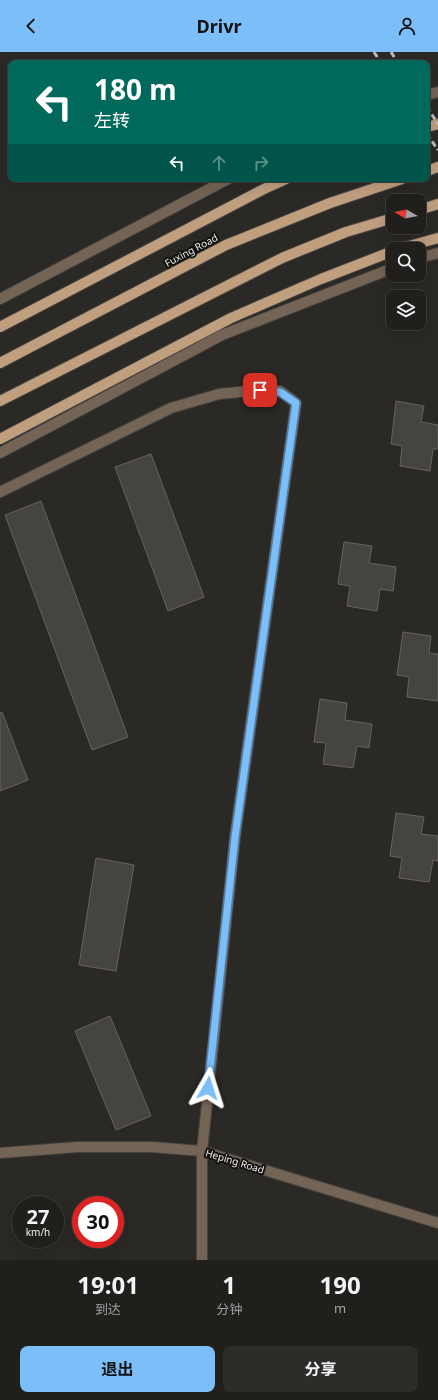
<!DOCTYPE html>
<html lang="zh">
<head>
<meta charset="utf-8">
<style>
  :root { --surface:#201f1c; --page:#2d2c29; --text:#f1f3f6; --muted:#a2a2a3; --line:#3d3d3b; --accent:#7bbef8 }
  body { margin:0; font-family:"Noto Sans","Noto Sans SC",sans-serif; background:var(--page); color:var(--text); height:100vh; display:flex; flex-direction:column; font-size:15px; white-space:nowrap }
  * { box-sizing:border-box; margin:0 }
  p { font-size:13px; color:var(--muted) }
  .icon { flex:none; width:22px; height:22px; fill:none; stroke:currentColor; stroke-width:2; stroke-linecap:round; stroke-linejoin:round }
  .map { position:relative; height:1208px; overflow:hidden }
  .panel { display:flex; flex-direction:column; background:var(--surface); flex:1 }
  .panel>* { flex:none }
  .guide { position:absolute; left:8px; top:8px; width:422px; height:122px; border-radius:8px; box-shadow:0 4px 16px #0002,0 0 0 1px var(--line); background:#00695c; color:#fff; overflow:hidden }
  .needle { width:26px; rotate:279deg }
  .controls { position:absolute; left:386px; top:142px; display:grid; gap:8px }
  .controls a { display:grid; place-items:center; width:40px; height:40px; border-radius:8px; background:var(--surface); box-shadow:0 4px 16px #0002,0 0 0 1px var(--line); font-size:20px }
  .speed { position:absolute; left:12px; top:1144px; display:flex; gap:8px; font-size:20px; font-weight:700; text-align:center }
  .speed>* { display:grid; place-content:center; width:52px; height:52px; border-radius:50%; background:var(--surface); box-shadow:0 4px 16px #0002,0 0 0 1px var(--line); line-height:1 }
  .speed small { font-size:10px; font-weight:400 }
  .speed .limit { border:6px solid #d22; background:#fff; color:#111 }
  .pin { position:absolute; display:grid; place-items:center; width:34px; height:34px; color:#fff; margin:-17px; border-radius:8px; box-shadow:0 2px 6px #0006 }
  .me { position:absolute; width:44px; margin:-22px; rotate:6deg; stroke-linejoin:round; filter:drop-shadow(0 0 3px #0008) }
  .turn { display:flex; align-items:center; gap:14px; height:84px; padding:0 20px; font-size:18px }
  .turn .icon { width:52px; height:52px; stroke-width:2.5 }
  .turn b { display:block; font-size:28px; line-height:34px }
  .lanes { display:flex; align-items:center; height:38px; padding:0 20px; background:#0003; justify-content:center; gap:20px; direction:ltr }
  .lanes .off { opacity:.35 }
  .eta { display:flex; justify-content:space-evenly; align-items:center; height:68px; text-align:center }
  .eta b { font-size:24px; font-weight:700; line-height:28px }
  .cta { display:flex; gap:8px; margin-top:auto; padding:8px 20px }
  .cta a { flex:1; height:46px; border-radius:8px; background:var(--accent); color:#111; font-size:16px; font-weight:700; line-height:46px; text-align:center }
  .cta a+a { background:var(--page); color:var(--text) }
  header { display:flex; justify-content:space-between; align-items:center; height:52px; padding:0 20px; background:var(--accent); color:#111; font-size:18px; font-weight:700 }
  .map>svg:first-child { display:block }
  .building { fill:#464441; stroke:#656260 }
  .lines { fill:none; stroke-linecap:round; stroke-linejoin:round }
  .minor-casing { stroke:#464441; stroke-width:12 }
  .major-casing { stroke:#464441; stroke-width:12 }
  .minor { stroke:#746455; stroke-width:10 }
  .major { stroke:#c09f7f; stroke-width:10 }
  .rail { stroke:#bdbcba; stroke-width:3; stroke-dasharray:6 3; stroke-linecap:butt }
  .route-casing { stroke:#507ca1; stroke-width:10 }
  .route { stroke:#7bbef8; stroke-width:7 }
  .labels { text-anchor:middle; dominant-baseline:central; stroke-width:4; stroke-linejoin:round; paint-order:stroke }
  .street-label { font-size:10px; fill:#edecea; stroke:#131110 }
</style>
</head>
<body>
<header><svg class="icon" aria-label="back" viewBox="0 0 24 24"><path d="M15 5l-7 7 7 7"/></svg>Drivr<svg class="icon" aria-label="person" viewBox="0 0 24 24"><circle cx="12" cy="8" r="4"/><path d="M4 21q1-7 8-7t8 7"/></svg></header>
<div class="map">
<svg width="438" height="1208" viewBox="0 0 438 1208">
  <rect width="100%" height="100%" fill="#2b2926"/>
  <g class="building">
    <path d="M396 349 424 354 421 370 438 373V397H433L430 419 400 414 402 394 391 392Z"/>
    <path d="M151 402 204 545 168 559 115 415Z"/>
    <path d="M41 449 128 685 92 698 5 463Z"/>
    <path d="M344 490 372 494 369 511 396 515 393 539 380 537 377 559 347 554 350 534 338 532Z"/>
    <path d="M403 580 431 584 429 601 438 602V649L407 645 409 625 397 623Z"/>
    <path d="M320 647 347 651 345 668 372 672 369 696 357 694 353 716 323 712 326 691 314 690Z"/>
    <path d="M2 660 28 728 0 739V661Z"/>
    <path d="M396 761 424 765 421 782 438 784V809L433 808 429 830 399 826 402 806 390 804Z"/>
    <path d="M96 806 134 813 116 919 79 913Z"/>
    <path d="M110 964 151 1064 116 1078 75 979Z"/>
  </g>
  <g class="lines">
    <g class="minor-casing">
      <g id="minor">
        <path d="M427 43 438 40"/>
        <path d="M419 206 438 201"/>
        <path d="M0 247 228 127"/>
        <path d="M0 401 222 283 393 216"/>
        <path d="M0 440 171 356 219 342 260 338 280 339 296 351 235 785 202 1099V1208"/>
        <path d="M0 1101 77 1095H152L202 1099 438 1171"/>
      </g>
    </g>
    <g class="major-casing">
      <g id="major">
        <path d="M427 75 438 72"/>
        <path d="M427 119 438 115"/>
        <path d="M419 158 438 152"/>
        <path d="M398 197 438 186"/>
        <path d="M0 275 264 137 286 127"/>
        <path d="M0 311 226 193 330 151 402 127"/>
        <path d="M0 349 282 206 346 180 393 166"/>
        <path d="M0 387 231 266 321 227 393 199"/>
      </g>
    </g>
    <use href="#minor" class="minor"/>
    <use href="#major" class="major"/>
    <g class="rail">
      <path d="M374 0 381 11"/>
      <path d="M391 0 398 11"/>
      <path d="M427 55 438 72"/>
      <path d="M427 82 438 98"/>
    </g>
  </g>
  <g class="lines">
    <g class="route-casing">
      <path id="route" d="M208 1036 235 785 296 351 280 340 260 338"/>
    </g>
    <use href="#route" class="route"/>
  </g>
  <g class="labels">
    <g class="street-label">
      <text transform="translate(191 198) rotate(-28)">Fuxing Road</text>
      <text transform="translate(235 1109) rotate(17)">Heping Road</text>
    </g>
  </g>
</svg>
<div class="controls">
<a><svg class="needle" viewBox="-14 -14 28 28"><path d="M0-13l5 13h-10z" fill="#e53935"/><path d="M0 13l5-13h-10z" fill="#a2a2a3"/></svg></a>
<a><svg class="icon" aria-label="search" viewBox="0 0 24 24"><circle cx="10" cy="10" r="6"/><path d="M15 15l6 6"/></svg></a>
<a><svg class="icon" aria-label="layers" viewBox="0 0 24 24"><path d="M12 4l9 5-9 5-9-5zM3 14l9 5 9-5"/></svg></a>
</div>
<div class="speed"><div>27<small>km/h</small></div><div class="limit">30</div></div>
<div class="pin" style="left:260px;top:338px;background:#d93025"><svg class="icon" aria-label="arrive" viewBox="0 0 24 24"><path d="M6 21V4h12l-3 4 3 4H6"/></svg></div>
<svg class="me" style="left:208px;top:1036px" viewBox="-20 -20 40 40"><path d="M0-17L14 15 0 8-14 15z" fill="#7bbef8" stroke="#fff" stroke-width="4"/></svg>
<div class="guide">
<div class="turn"><svg class="icon" aria-label="left" viewBox="0 0 24 24"><path d="M17 20v-9H6M10 6l-5 5 5 5"/></svg><div><b>180 m</b>左转</div></div>
<div class="lanes"><svg class="icon" aria-label="left" viewBox="0 0 24 24"><path d="M17 20v-9H6M10 6l-5 5 5 5"/></svg><svg class="icon off" aria-label="ahead" viewBox="0 0 24 24"><path d="M12 20V5M6 11l6-6 6 6"/></svg><svg class="icon off" aria-label="right" viewBox="0 0 24 24"><path d="M7 20v-9h11M14 6l5 5-5 5"/></svg></div>
</div>
</div>
<section class="panel">
<div class="eta">
<div><b>19:01</b><p>到达</p></div>
<div><b>1</b><p>分钟</p></div>
<div><b>190</b><p>m</p></div>
</div>
<div class="cta"><a>退出</a><a>分享</a></div>
</section>
</body>
</html>
